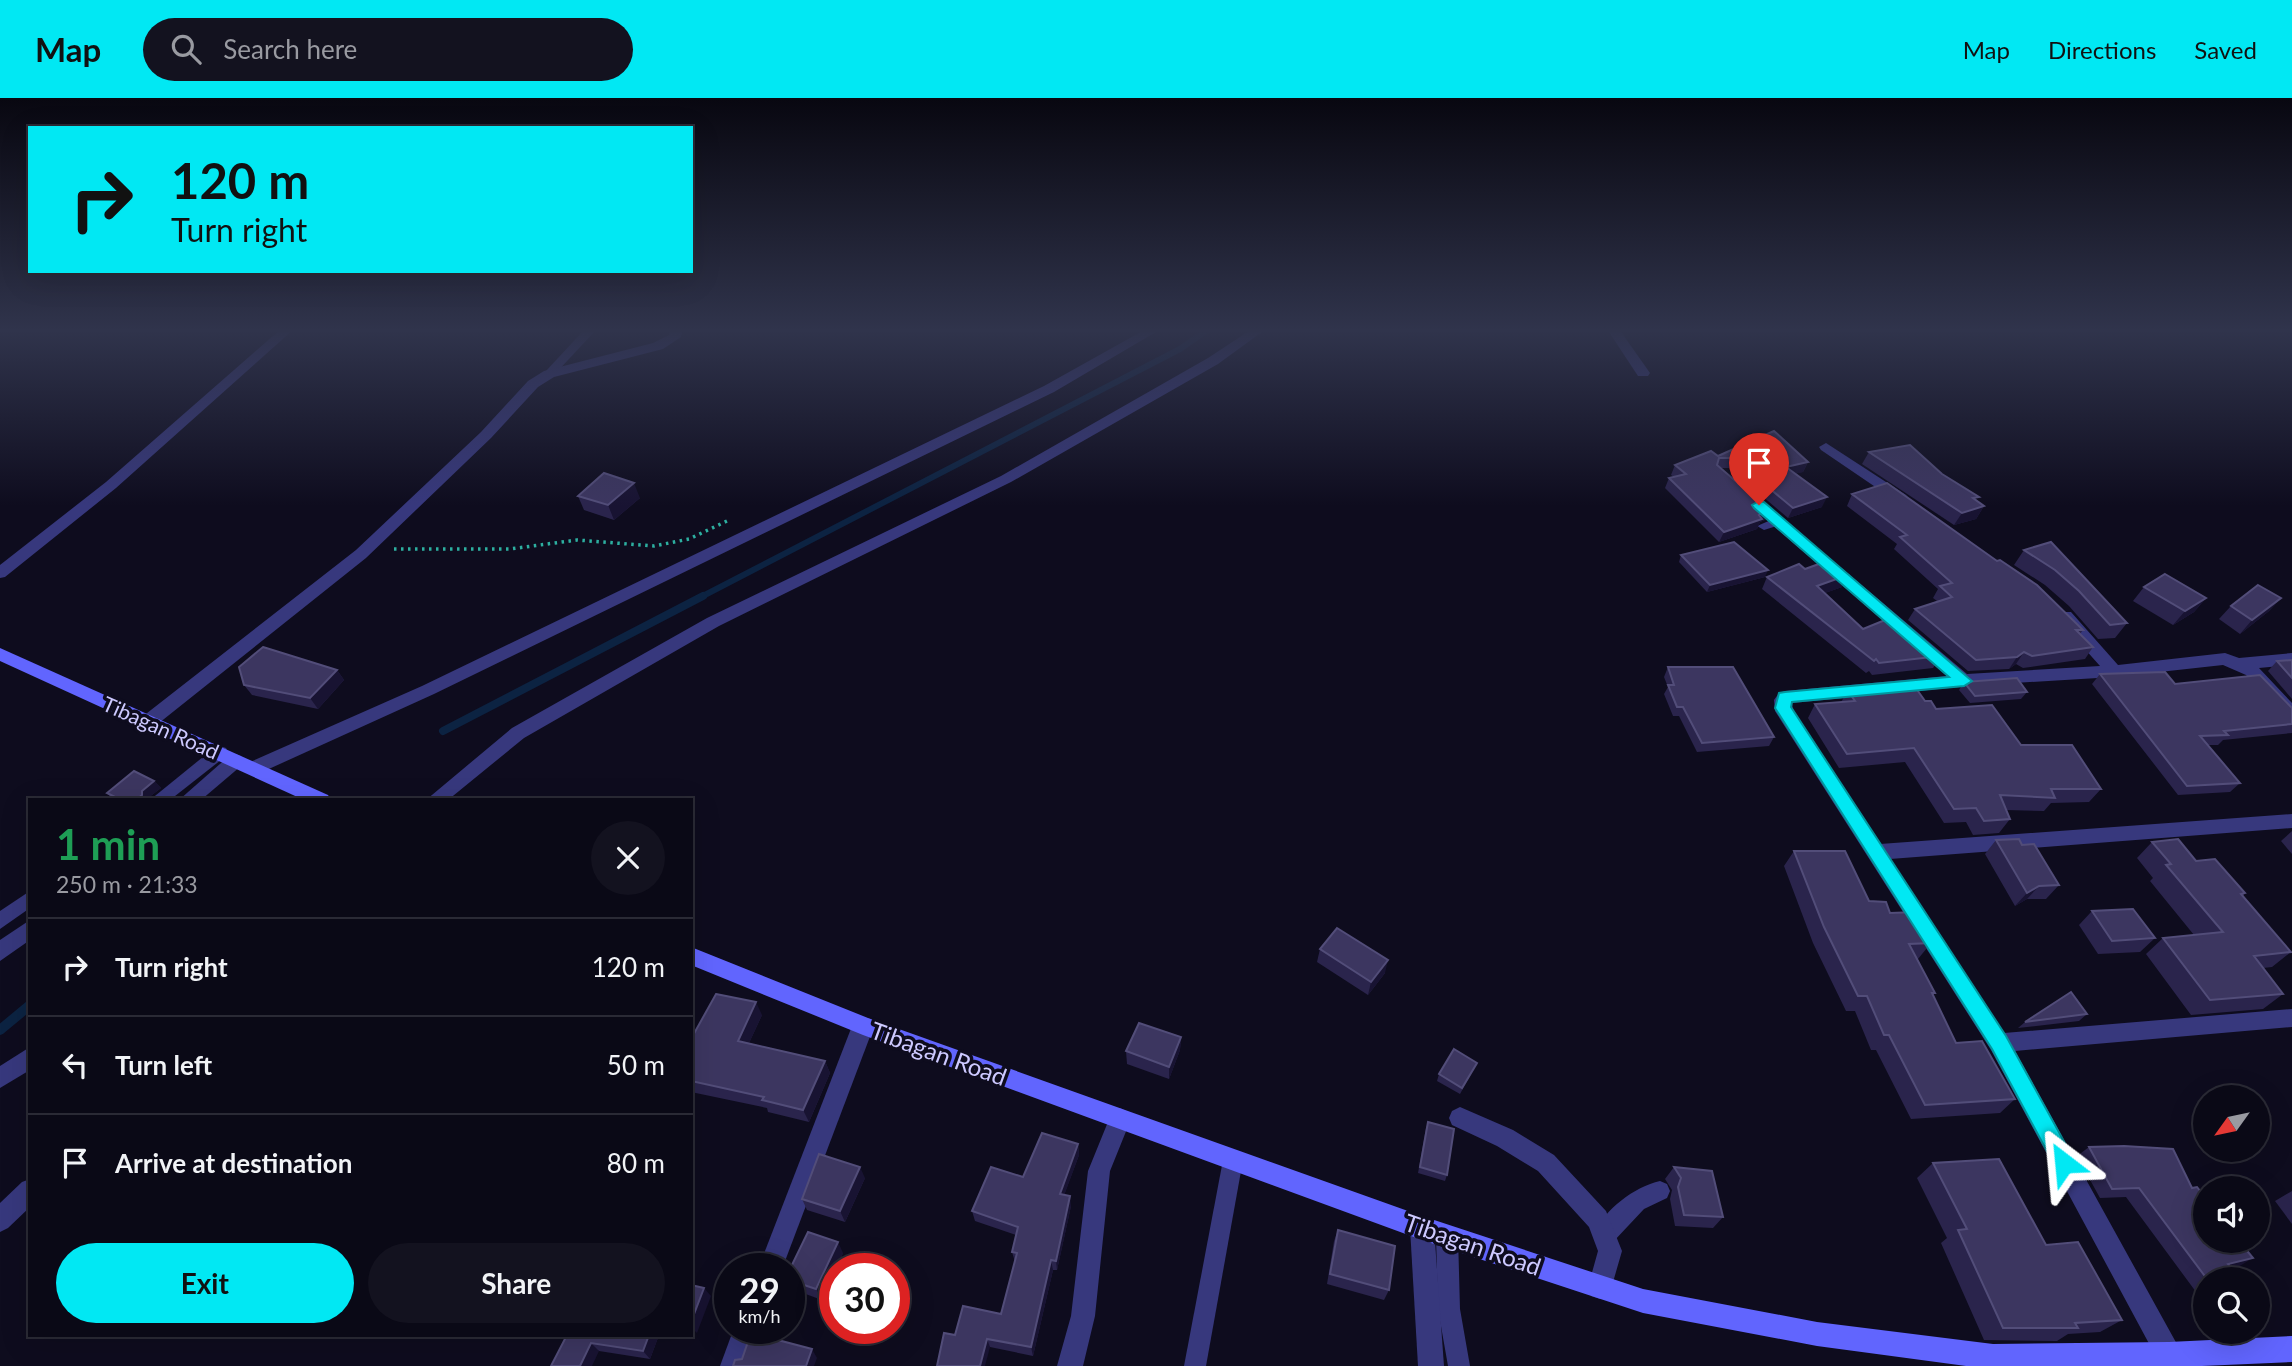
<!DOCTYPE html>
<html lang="en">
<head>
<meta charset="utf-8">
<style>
  :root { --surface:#0a0916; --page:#13121f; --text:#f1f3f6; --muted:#999aa1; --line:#2a2a35; --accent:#01e8f3 }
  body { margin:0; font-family:Lato,sans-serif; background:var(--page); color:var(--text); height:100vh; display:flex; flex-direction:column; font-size:26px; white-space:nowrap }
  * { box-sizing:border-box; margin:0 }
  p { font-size:23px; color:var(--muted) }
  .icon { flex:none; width:38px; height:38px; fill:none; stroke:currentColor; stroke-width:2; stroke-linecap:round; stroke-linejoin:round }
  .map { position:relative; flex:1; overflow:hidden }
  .panel { position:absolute; left:28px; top:700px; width:665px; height:539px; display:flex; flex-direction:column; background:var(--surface); border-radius:0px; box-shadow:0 7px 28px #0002,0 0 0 2px var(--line) }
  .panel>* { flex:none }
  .banner { position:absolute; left:28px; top:28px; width:665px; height:147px; border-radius:0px; box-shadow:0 7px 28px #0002,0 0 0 2px var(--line); background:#01e8f3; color:#111; overflow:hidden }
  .needle { width:46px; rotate:237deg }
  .fabs { position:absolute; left:2193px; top:987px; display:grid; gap:14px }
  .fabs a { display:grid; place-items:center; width:77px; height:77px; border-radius:50%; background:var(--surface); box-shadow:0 7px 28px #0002,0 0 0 2px var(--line); font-size:35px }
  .speed { position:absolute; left:714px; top:1155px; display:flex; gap:14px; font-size:35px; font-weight:700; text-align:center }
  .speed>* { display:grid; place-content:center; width:91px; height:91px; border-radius:50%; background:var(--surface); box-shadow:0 7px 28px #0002,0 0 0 2px var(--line); line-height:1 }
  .speed small { font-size:18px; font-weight:400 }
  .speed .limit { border:10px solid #d22; background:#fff; color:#111 }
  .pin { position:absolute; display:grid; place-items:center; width:60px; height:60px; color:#fff; margin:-72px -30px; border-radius:50% 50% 50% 0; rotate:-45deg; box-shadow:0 0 7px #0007 }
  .pin .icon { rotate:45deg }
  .me { position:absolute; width:77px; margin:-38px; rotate:331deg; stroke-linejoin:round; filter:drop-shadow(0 0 5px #0008) }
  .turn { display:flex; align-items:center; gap:24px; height:147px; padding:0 28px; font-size:32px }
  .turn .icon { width:91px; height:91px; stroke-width:2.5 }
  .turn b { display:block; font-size:49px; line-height:60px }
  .round { display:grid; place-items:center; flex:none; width:74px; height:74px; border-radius:37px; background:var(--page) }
  .head { display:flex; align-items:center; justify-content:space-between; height:119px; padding:0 28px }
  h1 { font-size:42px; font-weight:700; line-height:52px; color:#1e9e55 }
  .cta { display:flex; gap:14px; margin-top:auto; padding:14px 28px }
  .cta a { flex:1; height:80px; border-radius:42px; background:var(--accent); color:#111; font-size:28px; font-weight:700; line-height:80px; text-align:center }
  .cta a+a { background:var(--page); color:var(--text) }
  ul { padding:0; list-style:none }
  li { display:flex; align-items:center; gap:21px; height:98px; padding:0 28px; border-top:2px solid var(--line) }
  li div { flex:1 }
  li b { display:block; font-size:26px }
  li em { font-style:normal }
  header { display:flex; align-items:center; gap:42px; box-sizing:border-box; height:98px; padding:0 35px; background:var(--accent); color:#111 }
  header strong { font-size:33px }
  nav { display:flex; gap:38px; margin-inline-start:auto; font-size:24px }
  .search { width:490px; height:63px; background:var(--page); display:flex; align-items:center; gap:18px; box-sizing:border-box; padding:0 24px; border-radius:38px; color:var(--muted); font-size:26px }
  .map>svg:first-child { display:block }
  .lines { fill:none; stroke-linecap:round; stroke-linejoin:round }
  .stream-far2 { stroke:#0c2342; stroke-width:6 }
  .stream-far1 { stroke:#0c2342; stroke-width:8 }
  .stream { stroke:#0c2342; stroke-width:10 }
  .path { stroke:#2dafa0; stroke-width:3.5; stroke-dasharray:2.5 4.5; stroke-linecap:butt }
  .lane { fill:#37387d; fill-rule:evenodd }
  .street { fill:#37387d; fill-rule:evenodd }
  .secondary { fill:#6165fe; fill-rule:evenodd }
  .wall { fill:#2a244c }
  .shaded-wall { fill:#181332 }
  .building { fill:#3c3660; stroke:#524d79; stroke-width:2 }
  .route { fill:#01e8f3; stroke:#01979e; stroke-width:2 }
  .labels { text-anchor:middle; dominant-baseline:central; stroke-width:7; stroke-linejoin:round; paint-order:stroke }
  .street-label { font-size:21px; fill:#cdc9ff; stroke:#0e0c1e }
  .near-street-label { font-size:24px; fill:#cdc9ff; stroke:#0e0c1e }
</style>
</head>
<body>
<header>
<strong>Map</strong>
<div class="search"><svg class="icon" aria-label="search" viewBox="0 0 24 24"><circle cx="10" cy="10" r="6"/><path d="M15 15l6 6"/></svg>Search here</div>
<nav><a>Map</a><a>Directions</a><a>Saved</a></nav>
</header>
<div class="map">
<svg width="2292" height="1268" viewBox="0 0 2292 1268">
  <rect width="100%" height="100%" fill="#0e0c1e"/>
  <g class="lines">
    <path class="stream-far2" d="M699 500 1180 251 1209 231"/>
    <path class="stream-far1" d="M443 633 703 498"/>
    <path class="stream" d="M0 932 30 907"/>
    <path class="path" d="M394 451H510L577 442 654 448 689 441 727 423"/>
    <g class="lane">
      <path d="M585 231H597L553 278H545V274Z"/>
      <path d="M1778 419 1783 420V426L1764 432 1757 428Z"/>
      <path d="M220 648 226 650 228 654 226 658 170 702H150L214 650Z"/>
      <path d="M30 793V810L0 831V813Z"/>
      <path d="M1233 1052 1240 1055 1243 1062 1206 1268H1184L1223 1062 1226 1055Z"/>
      <path d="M1660 1083 1667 1086 1670 1093 1667 1100 1644 1111 1613 1144 1605 1147 1597 1144 1594 1136C1605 1111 1634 1089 1660 1083Z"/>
      <path d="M1447 1127 1455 1130 1458 1138 1460 1211 1470 1268H1448L1438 1211 1436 1138 1439 1130Z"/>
    </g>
    <g class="street">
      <path d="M281 231H294L116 390 5 479 0 480V467L106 384Z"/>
      <path d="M671 231H683L681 239 663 251 554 279 538 289 491 340 366 460 154 629H142L139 624 142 619 356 452 481 334 528 283 544 273 653 245 669 237Z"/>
      <path d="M1146 231H1161L1054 294 434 596 260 675H248L245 670 248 665 422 588 1044 288Z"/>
      <path d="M1252 231H1266L1218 266 1011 384 719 528 524 640 448 702H426L512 630 707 520 1001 378 1208 260Z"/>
      <path d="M1607 231H1619L1650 275 1648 278H1638Z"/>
      <path d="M1826 345 1906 397 1908 400 1906 403H1896L1821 352 1819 349Z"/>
      <path d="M1751 396 1756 398 1967 576 2100 568 2059 522 2057 518 2059 514H2071L2118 567 2225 555 2239 560 2292 555V567L2259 570 2292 605V622L2286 620 2246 577 2223 567 2114 579 1981 587 1792 605 1793 612 1880 746 2292 716V730L1890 761 2004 935 2292 911V929L2015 953 2178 1248 2182 1257 2178 1266H2160L1991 952 1775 613 1774 602 1779 595 1785 593 1947 578 1746 404 1744 401 1746 398Z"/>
      <path d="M235 656 241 658 244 663 241 668 201 702H179L229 658Z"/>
      <path d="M30 822V842L0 863V842Z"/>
      <path d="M863 919 870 921 874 928 782 1171H758L852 928 856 921Z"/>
      <path d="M30 949V972L0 990V968Z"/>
      <path d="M1460 1009 1513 1032 1554 1057 1606 1113 1622 1153 1609 1198 1600 1201 1591 1198 1588 1189 1598 1153 1589 1129 1538 1073 1497 1048 1452 1027 1449 1020 1452 1013Z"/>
      <path d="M1120 1010 1128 1014 1131 1021 1110 1073 1095 1218 1083 1268H1057L1071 1218 1088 1073 1112 1014Z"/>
      <path d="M30 1081V1109L8 1130 0 1134V1105L22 1084Z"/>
      <path d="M1422 1118 1430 1122 1434 1130 1444 1268H1418L1410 1130 1414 1122Z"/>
      <path d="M734 1230H759L746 1268H720Z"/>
    </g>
    <g class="secondary">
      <path d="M0 550 328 697 331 702H304L0 563Z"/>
      <path d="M691 849 868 920 1422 1118 1643 1191 1817 1224 1993 1246 2169 1244 2292 1238V1264L2202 1268H1966L1817 1248 1643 1215 1422 1142 863 937 691 867Z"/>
    </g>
  </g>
  <g class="wall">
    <path d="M1869 354 1942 376 1984 408 1976 421 1954 427 1862 366Z"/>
    <path d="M1718 358 1808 364 1803 374 1796 375 1822 409 1788 420 1729 370H1721L1769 412 1765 422 1760 424 1757 431 1719 444 1665 390 1669 380 1674 379 1671 377 1675 367Z"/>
    <path d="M1852 396 2083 532 2080 536 2093 549 2085 561 2023 570 2016 566 2009 571 1968 573 1908 522 1915 511 1937 503 1933 500 1938 491 1894 451 1897 446 1847 408Z"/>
    <path d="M578 398 640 400 614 422 584 412Z"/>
    <path d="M2051 444 2127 525 2115 540 2098 541 2069 508 2045 487 2014 467 2024 452Z"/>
    <path d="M1681 457 1765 479 1707 494 1679 464Z"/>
    <path d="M1805 471 1842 489 1825 495 1863 531 1941 558 1933 570 1872 577 1869 573 1866 575 1762 491 1767 479Z"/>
    <path d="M2144 489 2206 500 2194 514 2173 527 2133 503Z"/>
    <path d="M2281 500 2269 513 2240 536 2219 521 2231 508Z"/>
    <path d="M2292 562V601L2268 573 2277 563Z"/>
    <path d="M1668 569 1774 639 1769 648 1697 654 1679 618H1673L1664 596 1668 589 1664 579Z"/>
    <path d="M337 572 344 582 318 611 252 597 244 587Z"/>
    <path d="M2100 576 2175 586 2292 610V635L2223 642 2218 647H2208L2240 685 2230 694 2178 697 2092 586Z"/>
    <path d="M1964 584 2027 594 2021 601 1970 605 1959 592Z"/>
    <path d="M1848 593 1925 603 1936 611 2021 647 2101 691 2089 704 2051 705 2044 713 2006 712 2010 721 1999 735 1973 737 1966 724 1944 725 1905 664 1839 670 1808 620 1815 606 1841 604Z"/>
    <path d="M154 683 161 690 148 700 149 702H113L107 695Z"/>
    <path d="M2292 733V756L2281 743Z"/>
    <path d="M1996 742 2022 747 2059 787 2046 801H2027L2015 808 1985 756Z"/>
    <path d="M2152 744 2196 763 2245 795 2243 798 2291 854 2272 869 2263 870 2283 896 2263 911 2191 917 2146 856 2163 840 2194 837 2150 783 2153 780 2137 760Z"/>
    <path d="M1794 753 1869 803 1890 815 1931 845 1918 861H1917L1935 895 1933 897 1956 945 2015 1001 2000 1015 1911 1021 1876 952H1871L1855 913H1846L1813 845 1784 768Z"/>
    <path d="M2092 813 2155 840 2140 854 2098 856 2079 827Z"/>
    <path d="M1320 851 1385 875 1368 897 1317 864Z"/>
    <path d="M2087 916 2079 923 2018 930 2025 924Z"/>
    <path d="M762 917 749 945 825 963 830 975 809 1024 768 1014 767 1010 691 994V941Z"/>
    <path d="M1181 939 1180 952 1169 981 1127 966 1126 953Z"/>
    <path d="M1477 965 1460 996 1437 983 1439 976Z"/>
    <path d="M1428 1024 1447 1077 1445 1083 1418 1075 1426 1030Z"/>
    <path d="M1078 1046 1079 1057 1064 1097 1071 1108 1057 1172H1053L1033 1258 990 1249 955 1237 1001 1216 1015 1164 1012 1154 1016 1137 975 1123 972 1113 1023 1079Z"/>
    <path d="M2089 1049 2192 1090 2238 1169 2231 1170 2240 1181H2205V1213L2195 1200 2199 1198 2126 1099 2100 1100 2077 1058Z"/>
    <path d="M1933 1065 2046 1147 2122 1222 2100 1234 2068 1236 2057 1243 1984 1242 1941 1145 1947 1140 1917 1080Z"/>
    <path d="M1674 1069 1723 1119 1713 1130 1675 1128 1670 1101 1672 1092 1665 1081Z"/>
    <path d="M865 1080 845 1124 807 1112 802 1101Z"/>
    <path d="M2292 1093V1126L2275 1103Z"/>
    <path d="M1338 1132 1389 1192 1384 1202 1327 1186 1334 1143Z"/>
    <path d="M843 1155 836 1171H835L822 1202 792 1191 789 1186V1173Z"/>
    <path d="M567 1237H659L650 1261 599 1253Z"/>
  </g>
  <g class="shaded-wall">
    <path d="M1808 364 1803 374 1782 379 1786 369Z"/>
    <path d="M634 385 640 400 614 422 608 407Z"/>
    <path d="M1827 399 1822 409 1788 420 1793 410Z"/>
    <path d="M1984 408 1976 421 1954 427 1962 415Z"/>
    <path d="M1769 412 1765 422 1760 424 1757 431 1719 444 1724 434Z"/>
    <path d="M1768 472 1765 479 1707 494 1710 487Z"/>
    <path d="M1848 477 1842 489 1811 500 1817 488Z"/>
    <path d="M2206 500 2194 514 2173 527 2185 513Z"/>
    <path d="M2281 500 2269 513 2240 536 2252 522Z"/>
    <path d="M2024 554 2016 566 2009 571 2017 559Z"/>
    <path d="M337 572 344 582 318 611 310 600Z"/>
    <path d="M154 683 161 690 148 700 149 702H136L142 693Z"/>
    <path d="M2039 788 2027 801 2015 808 2027 795Z"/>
    <path d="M1388 862 1385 875 1368 897 1371 884Z"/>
    <path d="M756 904 762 917 744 956 738 943Z"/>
    <path d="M1181 939 1180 952 1169 981V969Z"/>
    <path d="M825 963 830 975 809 1024 803 1012Z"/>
    <path d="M1078 1046 1079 1057 1061 1106 1060 1096Z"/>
    <path d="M860 1069 865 1080 845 1124 840 1113Z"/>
    <path d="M1070 1098 1071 1108 1057 1172 1056 1163Z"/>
    <path d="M838 1144 843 1155 836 1171H835V1173L822 1202 816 1191Z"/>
    <path d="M2253 1160 2238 1169 2213 1174 2228 1166Z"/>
    <path d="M1051 1162 1053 1172 1033 1258 1031 1249Z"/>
    <path d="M704 1190 711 1198 697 1235 691 1229V1224Z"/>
    <path d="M649 1237H659L650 1261 643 1253Z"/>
    <path d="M987 1241 990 1249 985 1268H980Z"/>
    <path d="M591 1245 599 1253 592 1268H580Z"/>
    <path d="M812 1251 817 1260 814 1268H806Z"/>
  </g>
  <g class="building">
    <path d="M1774 333 1808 364 1786 369 1827 399 1793 410 1733 360H1719L1717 367 1769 412 1759 417 1762 421 1724 434 1669 380 1686 376 1675 367 1711 353 1718 358Z"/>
    <path d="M1910 347 1942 376 1979 399 1973 400 1984 408 1962 415 1869 354Z"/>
    <path d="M604 375 634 385 608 407 578 398Z"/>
    <path d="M1887 385 1997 463 2000 462 2037 487 2083 532H2076L2093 549 2032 558 2024 554 2017 559 1976 562 1915 511 1952 499 1940 488 1952 485 1900 439 1907 437 1852 396Z"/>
    <path d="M1734 444 1768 472 1710 487 1681 457Z"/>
    <path d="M2051 444 2127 525 2110 527 2079 493 2055 472 2024 452Z"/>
    <path d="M1830 462 1848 477 1817 488 1863 531 1895 518 1941 558 1879 565 1876 561 1874 563 1767 479 1799 466 1805 471Z"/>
    <path d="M2165 476 2206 500 2185 513 2144 489Z"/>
    <path d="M2258 487 2281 500 2252 522 2231 508Z"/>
    <path d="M263 549 337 572 310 600 244 587 239 569Z"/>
    <path d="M2292 562V580L2277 563Z"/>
    <path d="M1668 569H1733L1774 639 1702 645 1683 609H1677L1668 587H1674Z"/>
    <path d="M2165 574 2175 586 2260 577 2292 610V626L2224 633 2228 637 2200 638 2240 685 2187 688 2100 576Z"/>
    <path d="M2017 580 2027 594 1975 598 1964 584Z"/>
    <path d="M1913 586 1925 603H1931L1936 611 1992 607 2021 647H2072L2101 691H2051L2055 700 2000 697 2010 721 1984 723 1976 710 1954 711 1914 650 1847 656 1815 606 1855 603 1848 593Z"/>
    <path d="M134 673 154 683 142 693V697L136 702H121L107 695Z"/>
    <path d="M2019 741 2022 747 2034 746 2059 787 2039 788 2027 795 1996 742Z"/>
    <path d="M2178 741 2196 763 2215 761 2245 795 2241 796 2291 854 2254 858 2283 896 2210 902 2163 840 2223 834 2166 767 2171 766 2152 744Z"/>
    <path d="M1794 753H1845L1869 803 1886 804 1890 815 1916 814 1931 845 1909 846 1935 895H1932L1956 945 1982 943 2015 1001 1925 1007 1889 937H1884L1867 898H1858L1824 829Z"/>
    <path d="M2133 811 2155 840 2112 843 2092 813Z"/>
    <path d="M1337 830 1388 862 1371 884 1320 851Z"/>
    <path d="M2071 894 2087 916 2025 924Z"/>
    <path d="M716 896 756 904 738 943 825 963 803 1012 762 1002 764 999 691 983V941Z"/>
    <path d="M1139 925 1181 939 1169 969 1126 953Z"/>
    <path d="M1454 951 1477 965 1462 990 1439 976Z"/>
    <path d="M1428 1024 1454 1031 1447 1077 1420 1069Z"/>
    <path d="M1042 1035 1078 1046 1060 1096 1070 1098 1056 1163 1051 1162 1031 1249 987 1241 980 1268H937L944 1235 955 1237 963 1208 1001 1216 1017 1155 1012 1154 1018 1129 972 1113 991 1069 1023 1079Z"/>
    <path d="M2124 1048 2173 1051 2192 1090 2197 1089 2205 1099V1143H2239L2253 1160 2228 1166 2240 1181H2207L2139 1090 2112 1091 2089 1049Z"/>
    <path d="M819 1056 860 1069 840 1113 802 1101Z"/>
    <path d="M1999 1061 2046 1147 2078 1144 2122 1222 2075 1225 2078 1230H2003L1958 1132 1967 1131 1933 1065Z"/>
    <path d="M1674 1069 1712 1073 1723 1119 1684 1117 1678 1089 1681 1080Z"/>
    <path d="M1338 1132 1395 1148 1389 1192 1330 1176Z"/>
    <path d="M808 1134 838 1144 816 1191 789 1182V1173Z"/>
    <path d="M691 1187 704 1190 691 1224Z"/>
    <path d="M2258 1203 2268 1216 2258 1219Z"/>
    <path d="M751 1235 812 1251 806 1268H733L735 1262 742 1261Z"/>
    <path d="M567 1237H649L643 1253 591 1245 580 1268H551Z"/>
  </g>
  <linearGradient id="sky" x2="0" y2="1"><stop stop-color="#080710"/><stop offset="0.57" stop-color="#30344c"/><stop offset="1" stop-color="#30344c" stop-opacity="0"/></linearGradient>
  <rect width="2292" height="408" fill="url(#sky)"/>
  <path class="route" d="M1759 403 1764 404 1972 583 1964 588 1792 604 1791 609 2006 938 2072 1058 2075 1065 2072 1072 2064 1075 2057 1072 1992 951 1775 610 1779 595 1785 594 1949 579 1754 410 1752 407Z"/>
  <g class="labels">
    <g class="street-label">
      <text transform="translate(161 629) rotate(24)">Tibagan Road</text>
    </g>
    <g class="near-street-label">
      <text transform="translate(939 955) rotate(20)">Tibagan Road</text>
      <text transform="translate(1473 1146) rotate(19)">Tibagan Road</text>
    </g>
  </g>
</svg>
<div class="fabs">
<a><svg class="needle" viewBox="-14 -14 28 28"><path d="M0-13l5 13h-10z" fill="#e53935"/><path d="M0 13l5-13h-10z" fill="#999aa1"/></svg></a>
<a><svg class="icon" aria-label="sound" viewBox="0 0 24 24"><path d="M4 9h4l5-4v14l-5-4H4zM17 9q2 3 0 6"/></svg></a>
<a><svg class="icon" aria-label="search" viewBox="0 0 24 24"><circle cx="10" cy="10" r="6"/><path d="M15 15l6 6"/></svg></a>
</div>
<div class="speed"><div>29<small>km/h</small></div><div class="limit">30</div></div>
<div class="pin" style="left:1759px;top:407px;background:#d93025"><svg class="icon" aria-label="arrive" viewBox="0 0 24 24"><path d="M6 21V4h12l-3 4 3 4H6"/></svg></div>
<svg class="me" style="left:2064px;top:1065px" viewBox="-20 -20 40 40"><path d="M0-17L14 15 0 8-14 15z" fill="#01e8f3" stroke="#fff" stroke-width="4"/></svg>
<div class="banner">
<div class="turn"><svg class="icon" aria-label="right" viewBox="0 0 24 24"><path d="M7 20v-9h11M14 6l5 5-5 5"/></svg><div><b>120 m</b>Turn right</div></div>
</div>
<section class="panel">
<div class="head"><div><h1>1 min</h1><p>250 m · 21:33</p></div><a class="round"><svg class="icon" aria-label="close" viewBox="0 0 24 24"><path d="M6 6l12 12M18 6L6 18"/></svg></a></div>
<ul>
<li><svg class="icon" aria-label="right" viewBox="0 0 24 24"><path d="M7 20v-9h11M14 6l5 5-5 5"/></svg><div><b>Turn right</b></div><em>120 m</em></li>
<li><svg class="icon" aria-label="left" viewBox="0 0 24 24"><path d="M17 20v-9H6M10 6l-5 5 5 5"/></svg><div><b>Turn left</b></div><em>50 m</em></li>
<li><svg class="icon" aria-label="arrive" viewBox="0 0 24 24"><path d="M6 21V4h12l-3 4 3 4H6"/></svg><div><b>Arrive at destination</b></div><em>80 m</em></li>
</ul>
<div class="cta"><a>Exit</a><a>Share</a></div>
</section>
</div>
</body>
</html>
